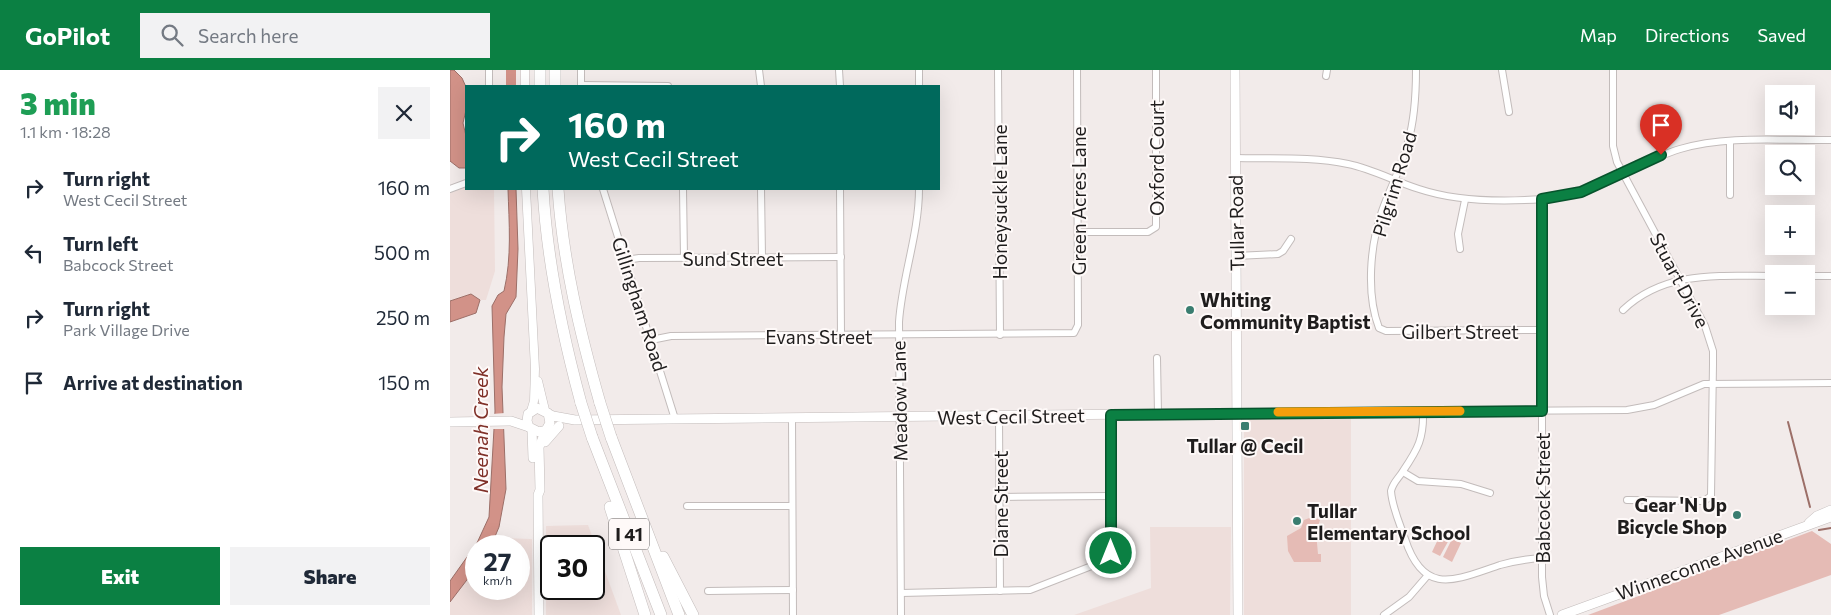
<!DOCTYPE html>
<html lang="en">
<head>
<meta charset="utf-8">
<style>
  :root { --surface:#fff; --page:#f2f2f3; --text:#1f2937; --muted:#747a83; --accent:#0b8043 }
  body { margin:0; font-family:Commissioner,sans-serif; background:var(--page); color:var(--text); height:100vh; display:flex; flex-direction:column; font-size:19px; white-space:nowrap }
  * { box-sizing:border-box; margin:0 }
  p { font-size:16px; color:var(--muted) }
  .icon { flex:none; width:28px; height:28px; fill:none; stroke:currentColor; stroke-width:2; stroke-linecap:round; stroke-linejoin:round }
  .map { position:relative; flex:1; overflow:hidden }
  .drawer { display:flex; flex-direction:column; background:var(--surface); width:450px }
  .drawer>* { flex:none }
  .guide { position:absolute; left:15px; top:15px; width:475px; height:105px; border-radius:0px; box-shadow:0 5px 20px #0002; background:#00695c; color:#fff; overflow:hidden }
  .tools { position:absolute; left:1315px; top:15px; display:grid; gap:10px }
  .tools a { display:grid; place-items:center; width:50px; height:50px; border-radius:0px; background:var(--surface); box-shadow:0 5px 20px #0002; font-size:25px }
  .speed { position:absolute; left:15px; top:465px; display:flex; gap:10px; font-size:25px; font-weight:700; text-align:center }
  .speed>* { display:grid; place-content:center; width:65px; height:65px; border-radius:50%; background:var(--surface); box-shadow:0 5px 20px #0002; line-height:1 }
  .speed small { font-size:12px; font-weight:400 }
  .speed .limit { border:2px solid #111; border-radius:8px; background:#fff; color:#111 }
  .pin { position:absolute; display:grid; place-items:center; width:42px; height:42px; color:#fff; margin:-51px -21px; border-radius:50% 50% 50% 0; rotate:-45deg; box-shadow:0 0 5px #0007 }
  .pin .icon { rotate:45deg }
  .me { position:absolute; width:55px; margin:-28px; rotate:0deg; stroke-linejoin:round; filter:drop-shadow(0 0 4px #0008) }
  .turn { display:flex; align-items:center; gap:18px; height:105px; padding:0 20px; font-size:22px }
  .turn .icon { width:65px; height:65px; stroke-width:2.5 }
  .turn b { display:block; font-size:35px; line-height:42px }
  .round { display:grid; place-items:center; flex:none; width:52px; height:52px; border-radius:0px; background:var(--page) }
  .headline { display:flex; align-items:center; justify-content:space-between; height:85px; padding:0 20px }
  h1 { font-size:30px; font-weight:800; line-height:38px; color:#1e9e55 }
  .primary-button { display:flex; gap:10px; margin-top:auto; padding:10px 20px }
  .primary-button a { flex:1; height:58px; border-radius:0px; background:var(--accent); color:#fff; font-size:20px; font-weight:800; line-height:58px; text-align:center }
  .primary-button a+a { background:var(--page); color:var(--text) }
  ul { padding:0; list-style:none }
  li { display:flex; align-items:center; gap:15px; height:65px; padding:0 20px }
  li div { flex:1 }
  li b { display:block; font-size:19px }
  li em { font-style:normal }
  header { display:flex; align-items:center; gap:30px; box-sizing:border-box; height:70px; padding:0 25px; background:var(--accent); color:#fff }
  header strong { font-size:24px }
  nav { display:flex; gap:28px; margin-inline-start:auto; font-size:18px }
  .search { width:350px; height:45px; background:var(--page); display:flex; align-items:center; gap:12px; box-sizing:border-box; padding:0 18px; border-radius:0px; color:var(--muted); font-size:19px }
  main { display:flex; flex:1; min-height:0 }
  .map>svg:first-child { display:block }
  .built { fill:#eededb; fill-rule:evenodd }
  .green { fill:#e5bbb5 }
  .water { fill:#d29288; stroke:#9c6f68 }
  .pier { fill:#f2ebea }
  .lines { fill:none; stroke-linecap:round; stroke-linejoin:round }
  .stream { stroke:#9c6f68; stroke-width:2 }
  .river { stroke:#d29288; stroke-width:10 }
  .minor-casing { stroke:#c3bcbb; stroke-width:8 }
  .tertiary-casing { stroke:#c3bcbb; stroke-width:9 }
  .secondary-casing { stroke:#c3bcbb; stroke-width:10 }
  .motorway-casing { stroke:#c3bcbb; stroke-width:12 }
  .minor { stroke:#fff; stroke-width:6 }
  .tertiary { stroke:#fff; stroke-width:8 }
  .secondary { stroke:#fff; stroke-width:9 }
  .motorway { stroke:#fff; stroke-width:11 }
  .motorway-bridge-casing { stroke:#c3bcbb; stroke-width:12; stroke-linecap:butt }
  .motorway-bridge { stroke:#fff; stroke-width:11 }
  .route-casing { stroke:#07532c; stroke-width:12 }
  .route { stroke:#0b8043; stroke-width:9 }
  .slow { stroke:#f59e0b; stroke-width:9 }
  .poi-dot { fill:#3a7d70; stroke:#fef9f8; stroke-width:2 }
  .labels { text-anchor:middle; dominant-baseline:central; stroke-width:4; stroke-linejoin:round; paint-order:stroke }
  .shield { fill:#fef9f8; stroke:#625f5f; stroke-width:1 }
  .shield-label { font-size:18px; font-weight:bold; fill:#1f1d1d }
  .street-label { font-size:19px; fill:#1f1d1d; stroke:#fef9f8 }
  .poi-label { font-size:19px; font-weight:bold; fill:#1f1d1d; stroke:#fef9f8; text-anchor:start }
  .water-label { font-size:20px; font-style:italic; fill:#7f3028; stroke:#fef9f8 }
</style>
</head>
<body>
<header>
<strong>GoPilot</strong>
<div class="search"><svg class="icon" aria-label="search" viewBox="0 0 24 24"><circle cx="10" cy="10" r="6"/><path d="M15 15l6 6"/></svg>Search here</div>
<nav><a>Map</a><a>Directions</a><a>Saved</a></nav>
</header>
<main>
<section class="drawer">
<div class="headline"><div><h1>3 min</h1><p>1.1 km · 18:28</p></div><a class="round"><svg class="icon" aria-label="close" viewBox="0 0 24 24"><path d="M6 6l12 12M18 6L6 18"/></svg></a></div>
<ul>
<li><svg class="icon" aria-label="right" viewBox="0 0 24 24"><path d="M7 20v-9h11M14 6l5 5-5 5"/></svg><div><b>Turn right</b><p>West Cecil Street</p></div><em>160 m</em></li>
<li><svg class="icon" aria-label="left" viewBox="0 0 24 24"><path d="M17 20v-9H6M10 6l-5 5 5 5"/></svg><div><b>Turn left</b><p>Babcock Street</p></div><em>500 m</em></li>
<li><svg class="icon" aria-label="right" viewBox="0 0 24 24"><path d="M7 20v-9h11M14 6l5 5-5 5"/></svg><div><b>Turn right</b><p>Park Village Drive</p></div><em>250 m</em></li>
<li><svg class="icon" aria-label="arrive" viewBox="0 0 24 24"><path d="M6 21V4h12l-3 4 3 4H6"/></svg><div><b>Arrive at destination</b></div><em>150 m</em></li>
</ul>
<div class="primary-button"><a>Exit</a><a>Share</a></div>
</section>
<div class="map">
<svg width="1381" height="545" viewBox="0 0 1381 545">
  <rect width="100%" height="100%" fill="#f2ebea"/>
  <g class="built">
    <path d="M16 117 44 119 45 201 36 230H30L21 224 0 231V123Z"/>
    <path d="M798 349H901V545H794V356Z"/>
    <path d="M138 455 171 545H96V456ZM101 476H144V519H101Z"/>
    <path d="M700 457H781L780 545H624L701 518Z"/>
    <path d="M45 468 82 469V545H0V532L26 498V519H69V476H41Z"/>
  </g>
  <g class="green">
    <path d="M862 447 870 450 866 462 868 484H871V492H844L838 481 837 466 851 458 854 450Z"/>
    <path d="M1362 461 1381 474V505L1269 545H1138Z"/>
    <path d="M991 463 1000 468 990 486 982 482Z"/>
    <path d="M1002 469 1011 473 1002 492 993 487Z"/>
  </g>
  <g class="water">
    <path d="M0 0H4L12 8 16 17V40L13 53 16 66V98H9L0 91Z"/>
    <path d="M58 119H66L68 179 66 227 56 244 54 267 52 317 56 419 49 457 41 476H26V498L0 532V511L27 473 39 447 45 341 42 236 48 225 54 221C62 187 59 153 58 119Z"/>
    <path d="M21 224 30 230 26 243 0 252V231Z"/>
  </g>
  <path class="pier" d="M55 343 56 359H43L42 344Z"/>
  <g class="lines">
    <g class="stream">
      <path d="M1338 352 1360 437"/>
      <path d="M1369 460 1381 458"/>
    </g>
    <path class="river" d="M61 0V16"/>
    <g class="minor-casing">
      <g id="minor">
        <path d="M131 0V16"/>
        <path d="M309 0 311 16"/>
        <path d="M389 0 390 16"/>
        <path d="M548 0 550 265"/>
        <path d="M966 0C966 25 965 48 958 72 952 96 940 118 932 141 920 175 916 224 929 258L936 261 1092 260"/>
        <path d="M1052 0 1059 42"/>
        <path d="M1163 0V76L1167 92 1255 256 1263 281V294L1261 426 1254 431 1177 430"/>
        <path d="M876 6 877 0"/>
        <path d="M131 15 218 16"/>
        <path d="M39 16V0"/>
        <path d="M469 16V0"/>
        <path d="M1280 71V125"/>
        <path d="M785 88C823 89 861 86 898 94 923 99 946 112 969 119 1008 132 1052 132 1093 129 1144 126 1183 93 1230 79 1278 65 1332 71 1381 70"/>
        <path d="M0 119 16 113"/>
        <path d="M153 119 225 349"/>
        <path d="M233 119 234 188"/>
        <path d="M311 119 312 187"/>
        <path d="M390 119 391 265"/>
        <path d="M1092 129V507L1094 526 1100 545"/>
        <path d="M628 162H698L706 157V0"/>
        <path d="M1010 179 1008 164 1015 130"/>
        <path d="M786 186 828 184 833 181 841 169"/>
        <path d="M176 190 189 188 391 187"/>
        <path d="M1356 206H1381"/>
        <path d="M1173 240C1215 200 1270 206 1324 206"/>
        <path d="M201 270 221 266 624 263 628 255 627 0"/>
        <path d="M707 288 708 344"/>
        <path d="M973 341C974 368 968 379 953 401 949 408 943 412 941 421 942 437 950 454 955 469 974 527 1005 510 1050 495 1064 491 1077 489 1092 488"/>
        <path d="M788 343 1177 340 1204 335 1254 314 1381 313"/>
        <path d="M549 346 550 521"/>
        <path d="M342 348 343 545"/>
        <path d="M953 402 968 411 1011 414 1040 423"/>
        <path d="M550 427 661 426"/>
        <path d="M237 436H342"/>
        <path d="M258 521 343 520"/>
        <path d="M451 523 580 520 657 490 661 483V345"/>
        <path d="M451 545 449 252C452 207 469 164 469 119"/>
        <path d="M934 545 959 527 978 505"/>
      </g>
    </g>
    <g class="tertiary-casing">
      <g id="tertiary">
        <path d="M75 0V16"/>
        <path d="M76 119 85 299 84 331 81 341"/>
        <path d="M88 311 95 340"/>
      </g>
    </g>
    <g class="secondary-casing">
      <g id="secondary">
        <path d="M785 0 788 545"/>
        <path d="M98 343 100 353 96 360 89 362 79 357 77 351 78 344 87 338 103 346 125 350 788 343"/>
        <path d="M0 352 61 351 79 357"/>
        <path d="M82 360 83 388"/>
        <path d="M95 372 109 356"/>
        <path d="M1359 453 1367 446 1381 440"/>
        <path d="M89 545 88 425 90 420 89 377 96 360"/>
        <path d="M1112 545 1381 447"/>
      </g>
    </g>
    <g class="motorway-casing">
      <g id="motorway">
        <path d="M90 0V16"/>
        <path d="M105 0V16"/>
        <path d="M93 119C97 191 112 263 131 333"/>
        <path d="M108 119C113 192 130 263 150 333"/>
        <path d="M142 367 211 545"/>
        <path d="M161 367 229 545"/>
        <path d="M160 437 195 545"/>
        <path d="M213 487 243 545"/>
      </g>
    </g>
    <use href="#minor" class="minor"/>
    <use href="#tertiary" class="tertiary"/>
    <use href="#secondary" class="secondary"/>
    <use href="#motorway" class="motorway"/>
    <g class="motorway-bridge-casing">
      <g id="motorway-bridge">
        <path d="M131 333 142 367"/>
        <path d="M150 333 161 367"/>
      </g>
    </g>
    <use href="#motorway-bridge" class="motorway-bridge"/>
  </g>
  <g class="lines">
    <g class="route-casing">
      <path id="route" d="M661 483V345L1092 341V129L1131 122 1211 85"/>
    </g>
    <use href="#route" class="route"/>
    <path class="slow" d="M828 342 1010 341"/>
  </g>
  <g class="poi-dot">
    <circle cx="740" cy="240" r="5"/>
    <rect x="790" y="351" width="10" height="10" rx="2.5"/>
    <circle cx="1287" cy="445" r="5"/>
    <circle cx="847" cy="451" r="5"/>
  </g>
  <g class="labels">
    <rect class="shield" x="159" y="448.5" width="40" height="31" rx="4"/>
    <g class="shield-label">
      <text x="179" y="464">I 41</text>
    </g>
    <g class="street-label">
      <text transform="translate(706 88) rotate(-90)">Oxford Court</text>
      <text transform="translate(944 114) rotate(-73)">Pilgrim Road</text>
      <text transform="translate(628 131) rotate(-90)">Green Acres Lane</text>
      <text transform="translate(549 132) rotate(-90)">Honeysuckle Lane</text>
      <text transform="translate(786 153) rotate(-91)">Tullar Road</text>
      <text x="283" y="188">Sund Street</text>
      <text transform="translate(1230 210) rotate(62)">Stuart Drive</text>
      <text transform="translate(190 234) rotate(72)">Gillingham Road</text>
      <text x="1010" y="261">Gilbert Street</text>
      <text x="369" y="266">Evans Street</text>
      <text transform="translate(449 331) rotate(-91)">Meadow Lane</text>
      <text transform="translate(561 346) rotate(-1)">West Cecil Street</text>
      <text transform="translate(1092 428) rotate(-90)">Babcock Street</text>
      <text transform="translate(550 434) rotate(-90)">Diane Street</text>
      <text transform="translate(1249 494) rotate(-20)">Winneconne Avenue</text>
    </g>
    <g class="poi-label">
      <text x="750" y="229">Whiting<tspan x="750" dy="22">Community Baptist</tspan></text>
      <text x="795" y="375" text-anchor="middle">Tullar @ Cecil</text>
      <text x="1277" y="434" text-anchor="end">Gear 'N Up<tspan x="1277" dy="22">Bicycle Shop</tspan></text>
      <text x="857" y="440">Tullar<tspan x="857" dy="22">Elementary School</tspan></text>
    </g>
    <g class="water-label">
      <text transform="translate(30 360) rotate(-90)">Neenah Creek</text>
    </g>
  </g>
</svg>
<div class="tools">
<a><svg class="icon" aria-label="sound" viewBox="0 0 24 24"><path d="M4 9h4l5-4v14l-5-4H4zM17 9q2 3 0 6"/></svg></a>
<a><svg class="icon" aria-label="search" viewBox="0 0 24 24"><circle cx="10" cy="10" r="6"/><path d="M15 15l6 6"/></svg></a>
<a>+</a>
<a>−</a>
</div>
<div class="speed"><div>27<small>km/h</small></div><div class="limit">30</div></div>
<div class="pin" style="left:1211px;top:85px;background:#d93025"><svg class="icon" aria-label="arrive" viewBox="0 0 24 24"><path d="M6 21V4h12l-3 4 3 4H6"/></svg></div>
<svg class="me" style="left:661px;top:483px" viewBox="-20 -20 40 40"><circle r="17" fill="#0b8043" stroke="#fff" stroke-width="3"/><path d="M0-11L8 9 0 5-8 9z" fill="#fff"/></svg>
<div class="guide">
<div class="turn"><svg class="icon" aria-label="right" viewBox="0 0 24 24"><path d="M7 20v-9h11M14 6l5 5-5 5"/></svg><div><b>160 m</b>West Cecil Street</div></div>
</div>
</div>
</main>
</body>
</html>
